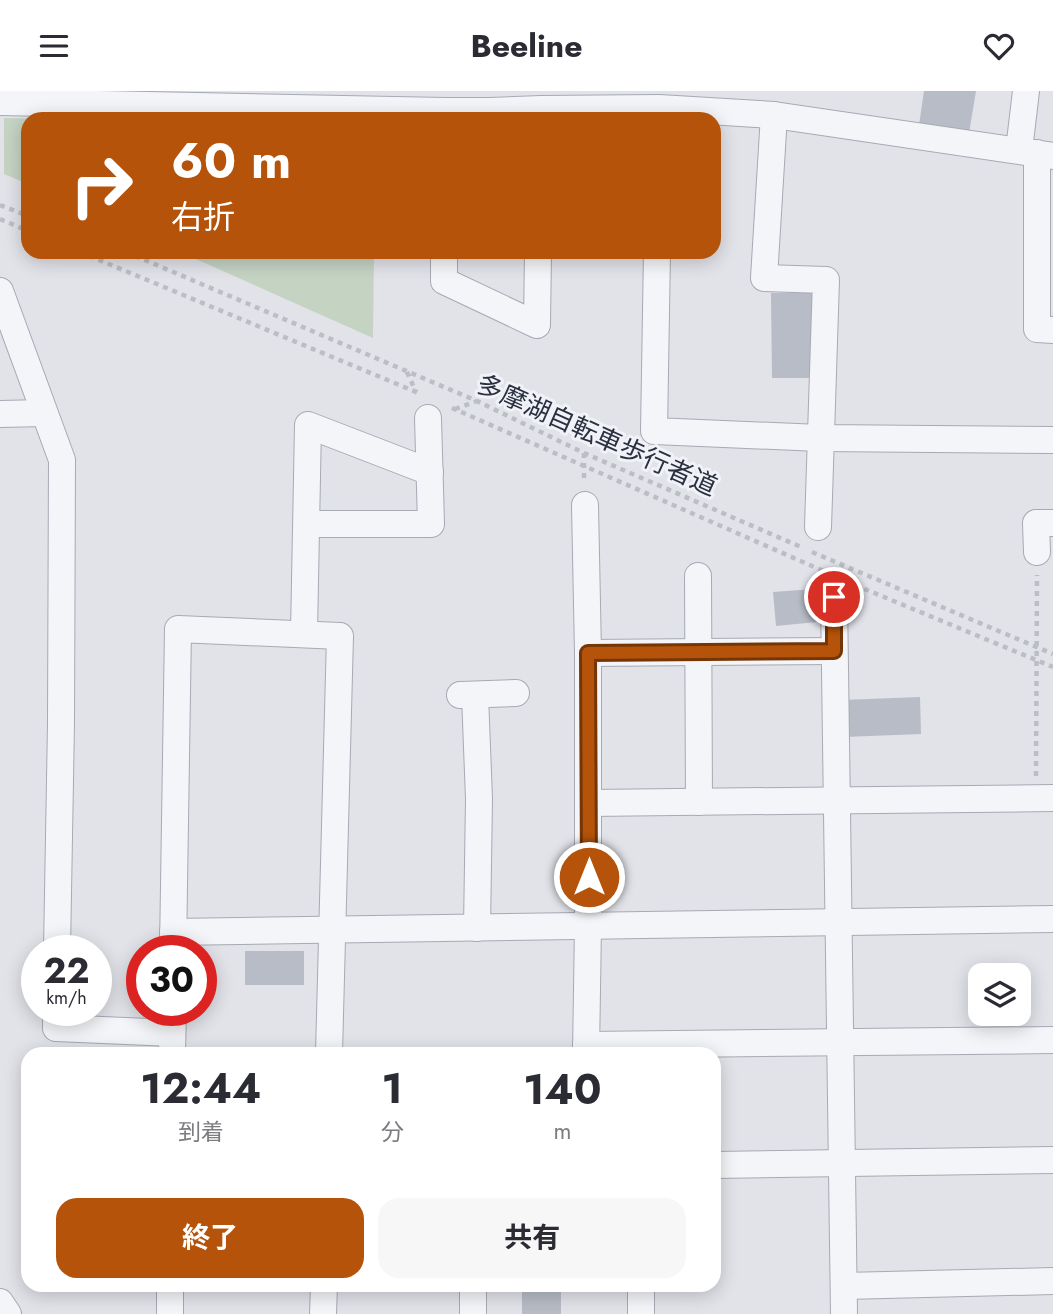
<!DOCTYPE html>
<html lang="ja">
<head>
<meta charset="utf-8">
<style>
  :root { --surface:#fff; --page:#f7f7f7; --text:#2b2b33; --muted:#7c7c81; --accent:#b45309 }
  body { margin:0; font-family:Jost,"Noto Sans JP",sans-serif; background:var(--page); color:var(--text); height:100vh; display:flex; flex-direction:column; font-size:26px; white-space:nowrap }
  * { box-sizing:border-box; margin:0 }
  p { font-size:23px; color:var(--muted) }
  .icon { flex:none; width:38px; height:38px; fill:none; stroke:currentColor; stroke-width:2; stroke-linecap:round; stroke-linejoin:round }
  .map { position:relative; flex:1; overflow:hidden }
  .panel { position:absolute; left:21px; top:956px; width:700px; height:245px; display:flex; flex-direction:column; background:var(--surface); border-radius:21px; box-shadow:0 4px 18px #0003 }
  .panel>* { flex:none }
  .hud { position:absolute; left:21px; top:21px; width:700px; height:147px; border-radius:21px; box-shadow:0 4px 18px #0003; background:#b45309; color:#fff; overflow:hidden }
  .tools { position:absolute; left:968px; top:872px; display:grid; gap:14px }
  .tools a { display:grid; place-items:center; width:63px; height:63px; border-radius:14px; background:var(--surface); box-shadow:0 4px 18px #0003; font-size:35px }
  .speed { position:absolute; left:21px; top:844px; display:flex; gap:14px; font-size:35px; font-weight:700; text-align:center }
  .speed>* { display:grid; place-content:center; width:91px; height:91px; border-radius:50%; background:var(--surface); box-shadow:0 4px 18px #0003; line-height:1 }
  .speed small { font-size:18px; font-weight:400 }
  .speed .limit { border:10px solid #d22; background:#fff; color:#111 }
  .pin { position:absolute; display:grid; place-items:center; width:60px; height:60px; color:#fff; margin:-30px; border:4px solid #fff; border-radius:50%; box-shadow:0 2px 7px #0007 }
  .me { position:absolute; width:77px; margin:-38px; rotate:0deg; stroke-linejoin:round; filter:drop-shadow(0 0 5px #0008) }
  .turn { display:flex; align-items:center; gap:24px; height:147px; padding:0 35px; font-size:32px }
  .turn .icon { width:91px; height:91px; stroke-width:2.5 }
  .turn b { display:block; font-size:49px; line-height:60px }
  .eta { display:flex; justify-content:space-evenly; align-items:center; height:119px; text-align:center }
  .eta b { font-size:42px; font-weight:700; line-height:49px }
  .button { display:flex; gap:14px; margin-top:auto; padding:14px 35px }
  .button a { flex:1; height:80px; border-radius:21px; background:var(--accent); color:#fff; font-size:28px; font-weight:700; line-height:80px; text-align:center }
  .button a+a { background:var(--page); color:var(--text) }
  header { display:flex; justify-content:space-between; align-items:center; height:91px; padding:0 35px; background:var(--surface); font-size:32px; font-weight:700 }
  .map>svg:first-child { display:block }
  .green { fill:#c5d3c3 }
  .building { fill:#b8bcc6 }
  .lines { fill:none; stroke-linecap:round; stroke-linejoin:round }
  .minor-casing { stroke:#a6aab3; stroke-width:28 }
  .path { stroke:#bbbec4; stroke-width:4.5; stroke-dasharray:5 5; stroke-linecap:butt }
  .minor { stroke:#f4f5f8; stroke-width:26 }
  .route-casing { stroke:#753606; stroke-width:18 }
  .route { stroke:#b45309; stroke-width:12 }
  .labels { text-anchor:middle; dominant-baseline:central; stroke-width:6; stroke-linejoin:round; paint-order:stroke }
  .street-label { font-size:26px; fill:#2a3040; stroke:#f1f2f7 }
</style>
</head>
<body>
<header><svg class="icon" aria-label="menu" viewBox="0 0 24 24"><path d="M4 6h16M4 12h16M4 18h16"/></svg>Beeline<svg class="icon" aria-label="heart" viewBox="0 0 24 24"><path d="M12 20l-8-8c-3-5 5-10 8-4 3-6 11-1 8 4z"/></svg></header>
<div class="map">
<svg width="1053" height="1223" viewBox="0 0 1053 1223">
  <rect width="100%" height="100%" fill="#e1e3e9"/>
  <g class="green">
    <path d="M4 27 63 28H28V93L4 83Z"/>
    <path d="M180 161H374L373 247Z"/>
  </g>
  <g class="building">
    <path d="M924 0H976L969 42 919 34Z"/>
    <path d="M771 202H813L814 287H772Z"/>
    <path d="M814 498 817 531 776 535 773 501Z"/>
    <path d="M920 606 921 643 844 646 842 609Z"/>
    <rect x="245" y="860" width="59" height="34"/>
    <rect x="522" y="1194" width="39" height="29"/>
  </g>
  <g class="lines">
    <g class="minor-casing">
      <g id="minor">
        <path d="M0 11 445 20H489L541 18 659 17 774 24 1053 65"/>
        <path d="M774 24 764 187 826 189 818 436"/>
        <path d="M1019 59 1026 0"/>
        <path d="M1037 62V238L1053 239"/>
        <path d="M444 161V190L537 234 538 161"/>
        <path d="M657 161 654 340 820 347 1053 349"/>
        <path d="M0 200 62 369 61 632 57 859"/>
        <path d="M0 323 44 322"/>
        <path d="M585 414 588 562V835L586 962"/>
        <path d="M307 433H431L428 327"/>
        <path d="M1037 461 1036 432H1053"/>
        <path d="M698 485 699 711"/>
        <path d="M834 506 844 1223"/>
        <path d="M304 542 308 334 430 381"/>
        <path d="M588 562 834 560"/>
        <path d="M460 604 516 602"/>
        <path d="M475 604 479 708 477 837"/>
        <path d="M589 712 1053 707"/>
        <path d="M173 841 1053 828"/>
        <path d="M173 859 178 538 340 545 329 962"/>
        <path d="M56 919V937L172 942"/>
        <path d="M586 954 1053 949"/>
        <path d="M172 962 173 919"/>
        <path d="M714 1074 1053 1069"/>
        <path d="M170 1194V1223"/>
        <path d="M844 1195 1053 1190"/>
        <path d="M641 1200V1223"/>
        <path d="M0 1211 8 1223"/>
        <path d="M323 1223 324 1194"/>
        <path d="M473 1223V1194"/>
      </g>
    </g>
    <g class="path">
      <path d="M0 114 28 125"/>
      <path d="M0 128 28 140"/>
      <path d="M80 161 421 303"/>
      <path d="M126 161 477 310 584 362 801 456"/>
      <path d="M407 281 416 301"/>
      <path d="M452 317 828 482"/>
      <path d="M455 318 477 310"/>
      <path d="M584 362V392"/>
      <path d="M812 461 1053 563"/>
      <path d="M855 494 1053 576"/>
      <path d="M1036 685 1037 484"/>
    </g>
    <use href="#minor" class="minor"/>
  </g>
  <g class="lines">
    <g class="route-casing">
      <path id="route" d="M589 786 588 562 834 560V506"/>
    </g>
    <use href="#route" class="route"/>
  </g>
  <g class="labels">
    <g class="street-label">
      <text transform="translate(597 344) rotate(24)">多摩湖自転車歩行者道</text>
    </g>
  </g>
</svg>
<div class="tools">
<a><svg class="icon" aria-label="layers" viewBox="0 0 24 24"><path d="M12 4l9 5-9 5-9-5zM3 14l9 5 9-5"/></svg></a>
</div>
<div class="speed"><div>22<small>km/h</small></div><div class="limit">30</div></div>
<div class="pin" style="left:834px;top:506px;background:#d93025"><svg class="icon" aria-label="arrive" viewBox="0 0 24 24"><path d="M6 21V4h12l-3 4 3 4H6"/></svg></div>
<svg class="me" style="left:589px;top:786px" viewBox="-20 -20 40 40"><circle r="17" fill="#b45309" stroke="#fff" stroke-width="3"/><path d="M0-11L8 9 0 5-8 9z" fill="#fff"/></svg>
<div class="hud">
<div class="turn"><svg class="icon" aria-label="right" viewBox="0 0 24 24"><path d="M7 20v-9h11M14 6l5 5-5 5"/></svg><div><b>60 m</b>右折</div></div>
</div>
<section class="panel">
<div class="eta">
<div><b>12:44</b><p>到着</p></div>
<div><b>1</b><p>分</p></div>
<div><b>140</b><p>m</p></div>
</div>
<div class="button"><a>終了</a><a>共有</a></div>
</section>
</div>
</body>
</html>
